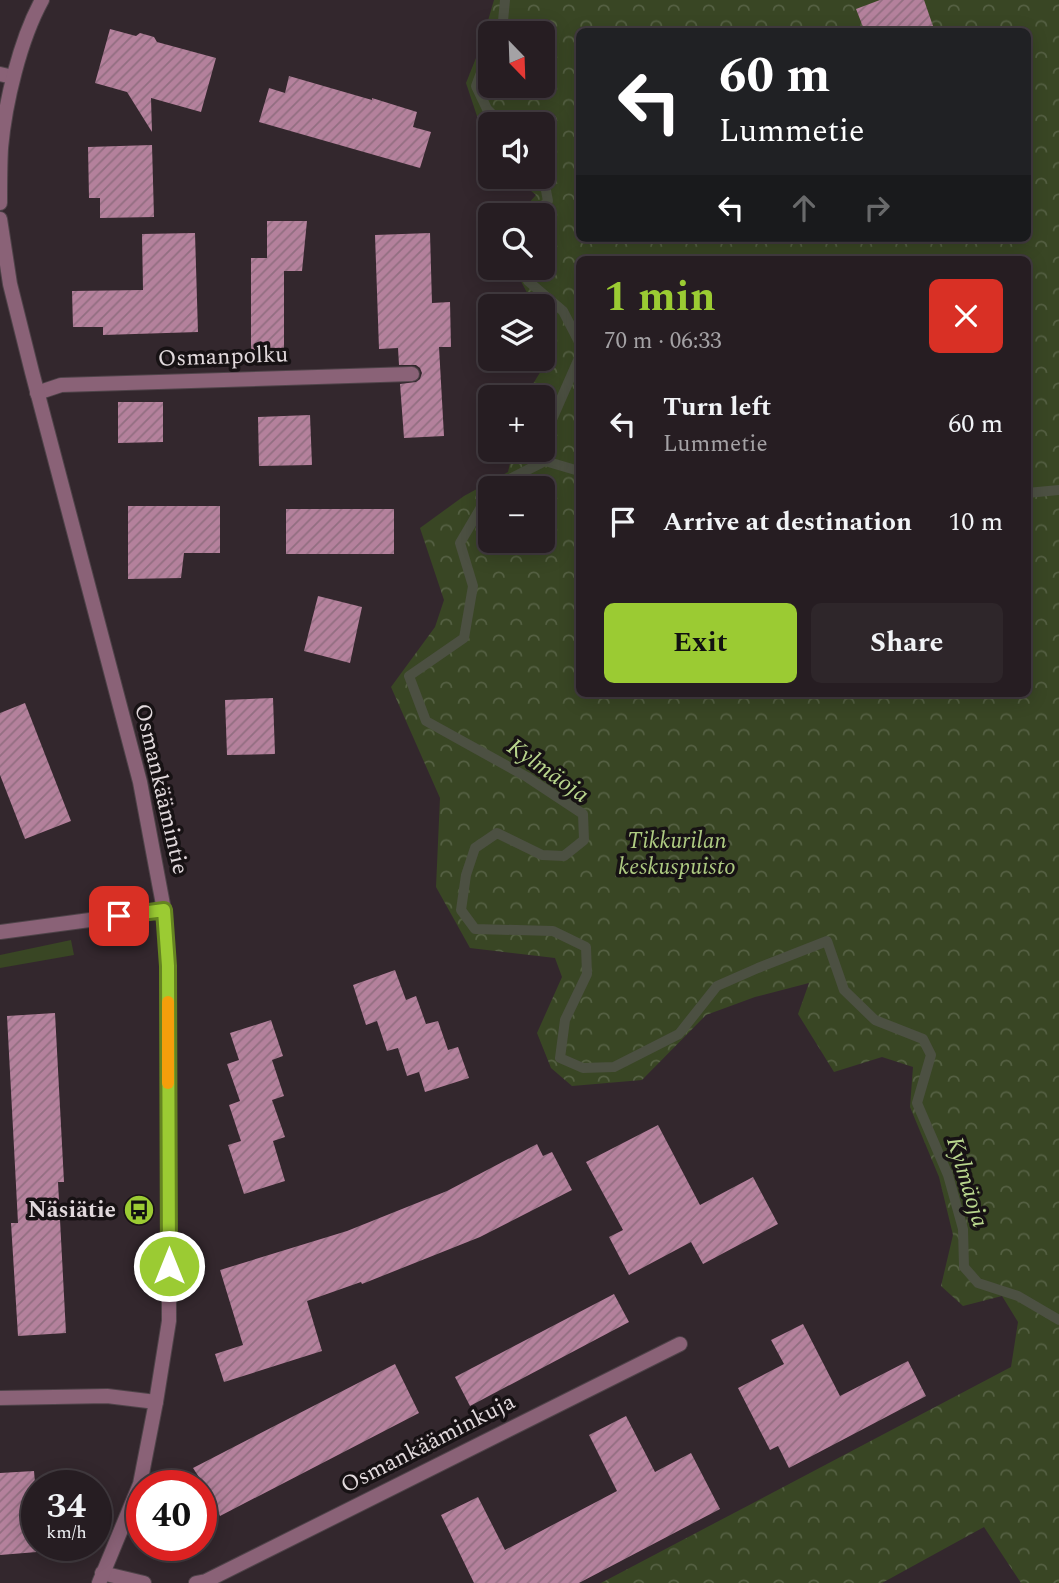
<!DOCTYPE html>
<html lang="en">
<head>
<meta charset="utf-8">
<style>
  :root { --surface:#261d22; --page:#2e262a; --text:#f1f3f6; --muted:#a4a2a5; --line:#423b40; --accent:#9bcb33 }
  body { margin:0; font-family:Spectral,serif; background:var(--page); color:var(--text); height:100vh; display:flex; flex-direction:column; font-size:26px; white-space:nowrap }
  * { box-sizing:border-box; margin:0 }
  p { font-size:23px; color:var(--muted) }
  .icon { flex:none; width:38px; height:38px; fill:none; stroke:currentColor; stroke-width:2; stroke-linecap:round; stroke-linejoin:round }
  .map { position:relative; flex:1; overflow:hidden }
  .details { position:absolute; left:576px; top:256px; width:455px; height:441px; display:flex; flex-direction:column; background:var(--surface); border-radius:10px; box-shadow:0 4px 18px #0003,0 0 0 2px var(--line) }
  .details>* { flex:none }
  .banner { position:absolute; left:576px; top:28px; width:455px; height:214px; border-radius:10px; box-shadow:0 4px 18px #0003,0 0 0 2px var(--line); background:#202124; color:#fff; overflow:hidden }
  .needle { width:46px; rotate:157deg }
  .tools { position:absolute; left:478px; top:21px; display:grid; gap:14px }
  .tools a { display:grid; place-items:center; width:77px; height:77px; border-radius:10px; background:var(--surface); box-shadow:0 4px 18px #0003,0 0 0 2px var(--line); font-size:35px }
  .speed { position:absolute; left:21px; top:1470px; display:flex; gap:14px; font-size:35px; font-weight:700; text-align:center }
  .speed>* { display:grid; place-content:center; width:91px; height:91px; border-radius:50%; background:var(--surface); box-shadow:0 4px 18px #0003,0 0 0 2px var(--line); line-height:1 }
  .speed small { font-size:18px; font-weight:400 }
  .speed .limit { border:10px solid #d22; background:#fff; color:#111 }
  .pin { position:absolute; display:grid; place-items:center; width:60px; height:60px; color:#fff; margin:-30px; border-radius:14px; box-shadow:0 4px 10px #0006 }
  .me { position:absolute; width:77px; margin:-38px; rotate:0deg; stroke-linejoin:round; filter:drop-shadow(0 0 5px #0008) }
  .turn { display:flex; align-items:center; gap:24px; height:147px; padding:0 28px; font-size:32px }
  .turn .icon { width:91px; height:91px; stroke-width:2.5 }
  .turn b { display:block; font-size:49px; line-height:60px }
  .lanes { display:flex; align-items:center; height:66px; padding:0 28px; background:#0003; justify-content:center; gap:35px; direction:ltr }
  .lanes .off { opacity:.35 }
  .round { display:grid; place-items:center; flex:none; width:74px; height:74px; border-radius:10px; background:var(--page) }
  .summary { display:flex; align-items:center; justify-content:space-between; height:119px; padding:0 28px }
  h1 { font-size:42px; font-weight:700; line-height:52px; color:var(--accent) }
  .action { display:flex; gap:14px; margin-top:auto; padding:14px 28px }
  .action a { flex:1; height:80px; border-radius:10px; background:var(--accent); color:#111; font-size:28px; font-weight:700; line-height:80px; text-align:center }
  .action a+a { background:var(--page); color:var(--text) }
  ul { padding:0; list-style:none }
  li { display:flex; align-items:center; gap:21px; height:98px; padding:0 28px }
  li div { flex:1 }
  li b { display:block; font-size:26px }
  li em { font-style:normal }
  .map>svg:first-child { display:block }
  .green { fill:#394624 }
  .park { fill:url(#park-crowns); fill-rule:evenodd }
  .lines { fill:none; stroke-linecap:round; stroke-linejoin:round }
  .stream { stroke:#4c5042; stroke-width:10 }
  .building { fill:url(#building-hatch) }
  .minor-casing { stroke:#4f4349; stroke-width:16 }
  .tertiary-casing { stroke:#4f4349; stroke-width:16 }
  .minor { stroke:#8a6277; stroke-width:14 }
  .tertiary { stroke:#8a6277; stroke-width:14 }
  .route-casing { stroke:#658421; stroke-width:18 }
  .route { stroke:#9bcb33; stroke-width:12 }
  .slow { stroke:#f59e0b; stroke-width:12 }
  .labels { text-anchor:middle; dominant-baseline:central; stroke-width:7; stroke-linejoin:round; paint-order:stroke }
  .street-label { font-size:23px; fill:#e1d9dc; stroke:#171214 }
  .park-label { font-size:23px; font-style:italic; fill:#aecb82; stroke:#171214 }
  .poi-label { font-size:23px; font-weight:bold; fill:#e1d9dc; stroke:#171214; text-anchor:end }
  .water-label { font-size:24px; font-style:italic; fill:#b9d68d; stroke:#171214 }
</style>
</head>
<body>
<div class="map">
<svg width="1059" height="1583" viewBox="0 0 1059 1583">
  <defs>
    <pattern id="park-crowns" width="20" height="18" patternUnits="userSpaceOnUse" patternTransform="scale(1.75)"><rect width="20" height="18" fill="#394624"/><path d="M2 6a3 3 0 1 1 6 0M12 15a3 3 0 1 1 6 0" fill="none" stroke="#556043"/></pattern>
    <pattern id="building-hatch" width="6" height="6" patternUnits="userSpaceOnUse" patternTransform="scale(1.75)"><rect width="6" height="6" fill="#b4819c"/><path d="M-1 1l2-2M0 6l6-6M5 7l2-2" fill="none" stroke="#926e81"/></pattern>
  </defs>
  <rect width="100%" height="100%" fill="#33272d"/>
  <path class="green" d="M71 940 74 955 0 968V955Z"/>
  <path class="park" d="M494 0H1059V1583H1021L984 1527 882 1583H601L1011 1367 1018 1322 1002 1296 963 1306 941 1286 953 1235 939 1177 910 1107 913 1067 882 1057 834 1072 798 1014 809 983 755 997 706 1015 642 1080 572 1086 551 1068 537 1033 562 977 555 958 470 948 436 887 440 798 391 687 435 627 444 600 420 528 464 496 508 472 513 450H542V397H527L528 392 552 353 543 327 542 306H534L514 268H542V215H518L536 195 514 177H542V124H490V143L482 131 466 83 480 48ZM579 32H1027V238H579ZM490 33H542V86H490ZM579 259H1027V693H579ZM490 488H542V541H490Z"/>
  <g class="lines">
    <g class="stream">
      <path d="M497 33 503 21 505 0"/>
      <path d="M490 49 476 86 487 109 502 124"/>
      <path d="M535 215 548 201 544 180 542 177"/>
      <path d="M524 268 528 281 563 311 579 342"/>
      <path d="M545 461 579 471"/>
      <path d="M492 488 545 461 550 424 579 358"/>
      <path d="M490 492 460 543 473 586 464 638 409 676 426 721 527 777 583 814 584 840 564 856 542 855 497 833 475 848 466 875 461 910 475 929 553 931 586 947 587 974 565 1020 560 1058 583 1068 614 1067 679 1034 717 986 758 968 827 941 844 990 875 1020 923 1039 931 1055 917 1103 948 1175 963 1229 964 1267 978 1283 1018 1296 1059 1320"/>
      <path d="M1027 493 1059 490"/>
    </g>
  </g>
  <g class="building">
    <path d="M880 0H924L935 32H865L856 9Z"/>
    <path d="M110 29 136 36 140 33 154 37 157 42 216 58 201 112 151 98 152 132 127 92 95 83Z"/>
    <path d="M289 76 372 100V98L417 112 413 127 431 132 420 168 259 122 269 88 285 93Z"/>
    <path d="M152 145 154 217 100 218V198H89L88 147Z"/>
    <path d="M267 221H307L302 271H284V356L251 357V258H267Z"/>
    <path d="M195 233 198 332 103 335V327H73L72 291 143 290 142 234Z"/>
    <path d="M430 233 432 303 450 302 451 347H439L444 436 404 438 400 384 416 382 420 379 422 373 420 368 416 365H399L398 348 379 349 375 235Z"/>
    <path d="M118 402H163V442L118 443Z"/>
    <path d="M310 415 312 465 259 466 258 417Z"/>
    <path d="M128 506H220V553H184L181 578 128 579Z"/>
    <rect x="286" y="509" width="108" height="45"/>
    <path d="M318 596 362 607 350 663 304 651Z"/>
    <path d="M273 698 275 754 227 755 225 700Z"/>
    <path d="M25 703 71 821 25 839 0 775V713Z"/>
    <path d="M395 970 406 1000 416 996 426 1024 438 1021 448 1050 458 1047 469 1078 425 1092 419 1072 407 1076 398 1048 387 1051 377 1021 366 1025 353 985Z"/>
    <path d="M55 1013 64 1182H58L66 1333 18 1336 11 1223H18L7 1016Z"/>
    <path d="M271 1020 283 1056 272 1060 284 1096 272 1100 285 1137 273 1141 285 1181 244 1194 228 1145 241 1141 229 1105 240 1101 227 1064 239 1060 230 1033Z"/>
    <path d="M658 1125 700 1205 753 1177 778 1224 703 1264 691 1242 629 1275 609 1237 623 1230 586 1162Z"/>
    <path d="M537 1144 543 1156 552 1152 572 1190 480 1237 362 1284 361 1282 307 1301 322 1351 224 1382 215 1354 243 1345 220 1270 347 1231 447 1191Z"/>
    <path d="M614 1294 629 1322 470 1406 455 1377Z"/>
    <path d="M803 1324 840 1396 908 1361 926 1396 789 1468 778 1446 770 1450 738 1388 784 1364 771 1340Z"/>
    <path d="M395 1364 419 1413 220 1516 210 1494 193 1468Z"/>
    <path d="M626 1416 655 1472 691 1453 720 1509 579 1583H474L441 1515 478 1497 505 1550 617 1491 589 1435Z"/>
    <path d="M34 1471 37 1506V1552L0 1555V1473Z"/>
  </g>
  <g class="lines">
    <g class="minor-casing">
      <g id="minor">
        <path d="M0 74 13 77"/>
        <path d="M37 393 61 385 412 374"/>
        <path d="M0 932 164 910"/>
        <path d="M0 1398 107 1396 156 1402"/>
        <path d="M102 1573 144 1583"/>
        <path d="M196 1583 206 1581 680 1344"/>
      </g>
    </g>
    <g class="tertiary-casing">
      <g id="tertiary">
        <path d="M0 203C0 185 0 166 1 148 5 103 20 40 42 0"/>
        <path d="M0 219 10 284 32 372 140 782 164 910 168 966 169 1321 156 1402 140 1484 99 1583"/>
      </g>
    </g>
    <use href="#minor" class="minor"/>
    <use href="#tertiary" class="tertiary"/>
  </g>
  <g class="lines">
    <g class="route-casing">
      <path id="route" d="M119 916 164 910 168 966 169 1266"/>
    </g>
    <use href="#route" class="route"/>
    <path class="slow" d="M168 1002V1083"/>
  </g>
  <defs>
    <g id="bus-disc" transform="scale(1.575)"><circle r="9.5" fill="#9bcb33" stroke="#171214"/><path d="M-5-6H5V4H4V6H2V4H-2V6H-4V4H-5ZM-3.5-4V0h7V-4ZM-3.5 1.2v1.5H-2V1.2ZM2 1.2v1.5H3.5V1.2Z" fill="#111"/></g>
  </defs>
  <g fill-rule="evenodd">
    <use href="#bus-disc" x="139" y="1210"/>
  </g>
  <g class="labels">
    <g class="street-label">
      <text transform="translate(223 357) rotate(-2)">Osmanpolku</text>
      <text transform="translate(161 789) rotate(77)">Osmankäämintie</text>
      <text transform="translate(428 1444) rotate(-27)">Osmankääminkuja</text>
    </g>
    <g class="park-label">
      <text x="677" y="841">Tikkurilan<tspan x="677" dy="26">keskuspuisto</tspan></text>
    </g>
    <g class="poi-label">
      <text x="116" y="1210">Näsiätie</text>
    </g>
    <g class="water-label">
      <text transform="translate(548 771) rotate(35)">Kylmäoja</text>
      <text transform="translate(967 1182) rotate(73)">Kylmäoja</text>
    </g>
  </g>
</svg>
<div class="tools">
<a><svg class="needle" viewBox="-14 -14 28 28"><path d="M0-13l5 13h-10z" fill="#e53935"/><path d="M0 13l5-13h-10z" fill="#a4a2a5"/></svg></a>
<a><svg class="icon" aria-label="sound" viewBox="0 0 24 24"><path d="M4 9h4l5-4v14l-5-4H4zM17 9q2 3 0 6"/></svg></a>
<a><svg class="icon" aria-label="search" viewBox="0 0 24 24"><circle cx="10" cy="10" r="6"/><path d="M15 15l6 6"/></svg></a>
<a><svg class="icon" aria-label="layers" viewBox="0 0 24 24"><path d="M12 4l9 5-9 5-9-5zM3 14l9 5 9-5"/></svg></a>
<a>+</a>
<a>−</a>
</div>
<div class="speed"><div>34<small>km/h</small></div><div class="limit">40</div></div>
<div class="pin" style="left:119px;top:916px;background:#d93025"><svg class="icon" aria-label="arrive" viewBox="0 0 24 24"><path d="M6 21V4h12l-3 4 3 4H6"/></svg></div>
<svg class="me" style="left:169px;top:1266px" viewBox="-20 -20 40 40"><circle r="17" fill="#9bcb33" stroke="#fff" stroke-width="3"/><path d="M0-11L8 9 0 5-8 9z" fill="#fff"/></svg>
<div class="banner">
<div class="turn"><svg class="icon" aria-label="left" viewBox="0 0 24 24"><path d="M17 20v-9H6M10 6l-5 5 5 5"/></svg><div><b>60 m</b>Lummetie</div></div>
<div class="lanes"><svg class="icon" aria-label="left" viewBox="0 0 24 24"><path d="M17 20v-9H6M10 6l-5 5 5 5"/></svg><svg class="icon off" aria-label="ahead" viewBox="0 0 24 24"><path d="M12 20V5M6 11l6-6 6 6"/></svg><svg class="icon off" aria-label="right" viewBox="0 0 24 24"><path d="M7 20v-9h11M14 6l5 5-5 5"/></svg></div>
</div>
<section class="details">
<div class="summary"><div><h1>1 min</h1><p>70 m · 06:33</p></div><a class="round" style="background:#d93025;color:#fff"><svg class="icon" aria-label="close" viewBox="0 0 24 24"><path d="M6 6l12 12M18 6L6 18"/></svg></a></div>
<ul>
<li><svg class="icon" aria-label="left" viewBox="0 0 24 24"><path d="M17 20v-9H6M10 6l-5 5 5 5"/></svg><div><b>Turn left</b><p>Lummetie</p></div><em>60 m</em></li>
<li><svg class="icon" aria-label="arrive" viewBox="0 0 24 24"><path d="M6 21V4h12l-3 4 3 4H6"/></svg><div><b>Arrive at destination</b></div><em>10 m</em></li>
</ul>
<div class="action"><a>Exit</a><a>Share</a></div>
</section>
</div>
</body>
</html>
